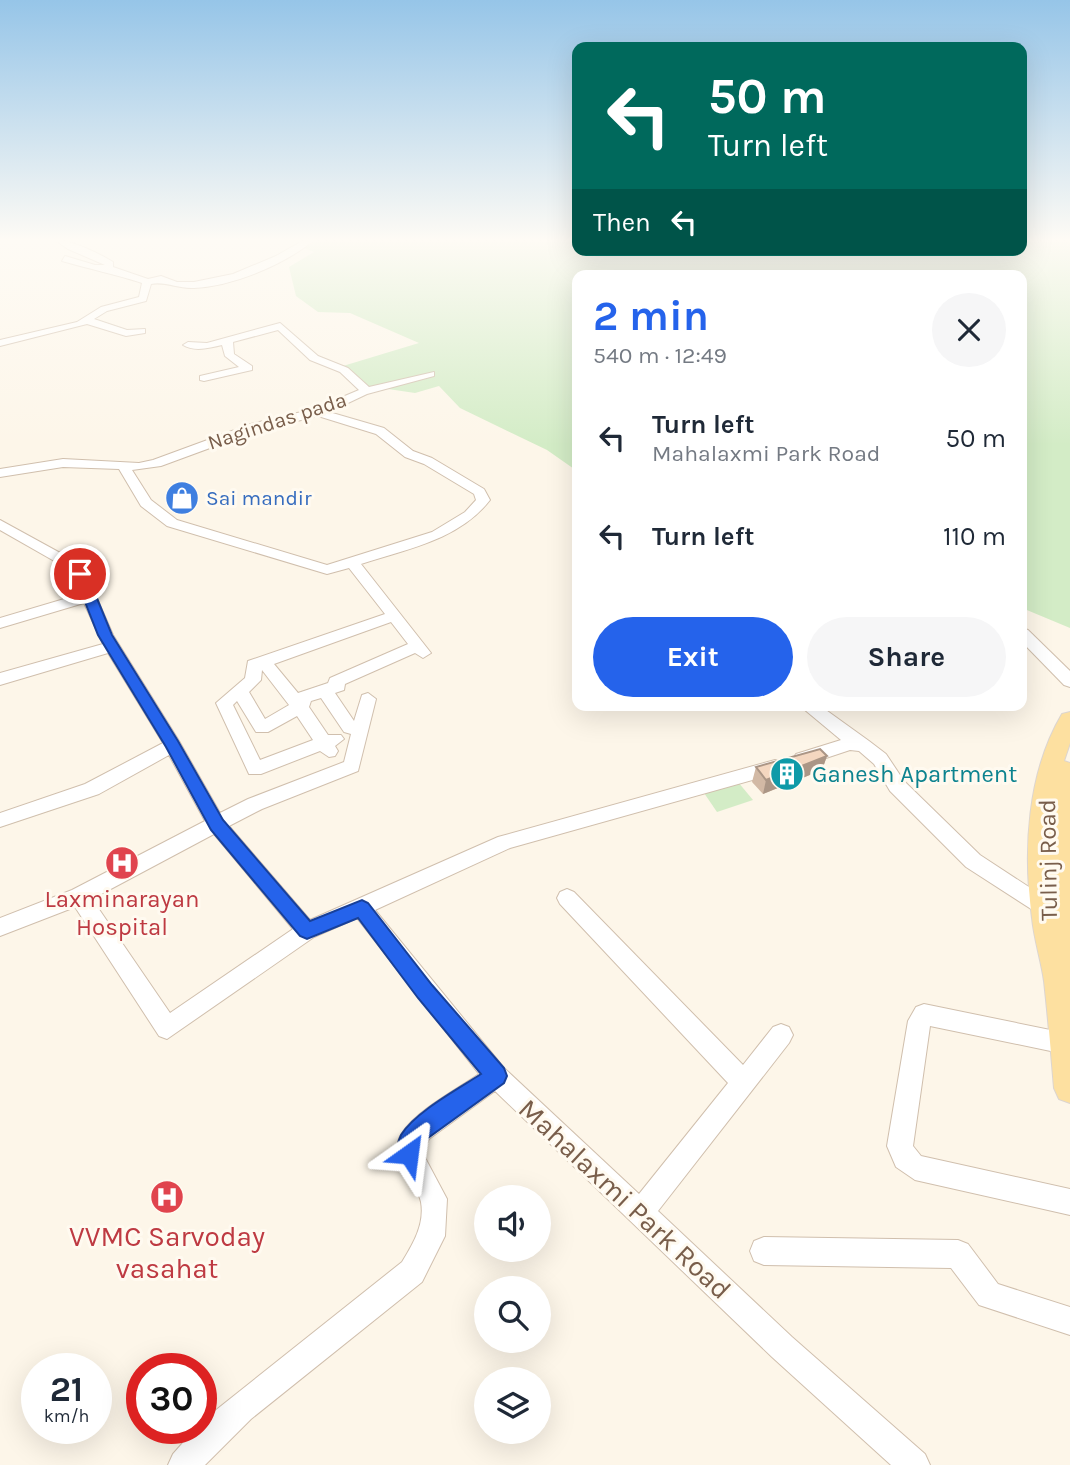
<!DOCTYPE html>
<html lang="en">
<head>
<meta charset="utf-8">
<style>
  :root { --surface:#fff; --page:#f6f6f7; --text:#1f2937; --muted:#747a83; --accent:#2563eb }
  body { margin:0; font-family:Karla,sans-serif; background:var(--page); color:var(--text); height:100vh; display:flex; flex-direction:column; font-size:26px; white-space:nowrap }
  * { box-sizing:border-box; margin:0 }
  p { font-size:23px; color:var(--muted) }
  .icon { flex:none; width:38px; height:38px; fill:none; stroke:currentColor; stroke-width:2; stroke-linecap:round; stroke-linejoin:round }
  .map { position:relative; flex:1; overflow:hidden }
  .drawer { position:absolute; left:572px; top:270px; width:455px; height:441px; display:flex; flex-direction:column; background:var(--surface); border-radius:14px; box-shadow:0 7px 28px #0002 }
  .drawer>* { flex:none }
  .guide { position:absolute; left:572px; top:42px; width:455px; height:214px; border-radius:14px; box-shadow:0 7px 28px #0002; background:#00695c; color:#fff; overflow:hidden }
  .buttons { position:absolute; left:474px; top:1185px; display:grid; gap:14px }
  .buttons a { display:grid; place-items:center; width:77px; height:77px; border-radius:50%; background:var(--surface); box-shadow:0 7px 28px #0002; font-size:35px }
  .speed { position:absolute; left:21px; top:1353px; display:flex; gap:14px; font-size:35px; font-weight:700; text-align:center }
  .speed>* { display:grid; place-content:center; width:91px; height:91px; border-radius:50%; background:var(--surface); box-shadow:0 7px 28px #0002; line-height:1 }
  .speed small { font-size:18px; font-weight:400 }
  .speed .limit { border:10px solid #d22; background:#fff; color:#111 }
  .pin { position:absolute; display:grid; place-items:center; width:60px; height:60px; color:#fff; margin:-30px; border:4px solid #fff; border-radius:50%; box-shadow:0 2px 7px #0007 }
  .me { position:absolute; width:77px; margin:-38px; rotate:31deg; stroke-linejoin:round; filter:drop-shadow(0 0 5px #0008) }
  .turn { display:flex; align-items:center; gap:24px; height:147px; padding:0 21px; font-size:32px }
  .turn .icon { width:91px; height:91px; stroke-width:2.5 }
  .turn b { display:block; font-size:49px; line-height:60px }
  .then { display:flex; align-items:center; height:66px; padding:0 21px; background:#0003; gap:14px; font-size:26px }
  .round { display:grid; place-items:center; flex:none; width:74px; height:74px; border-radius:37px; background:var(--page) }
  .headline { display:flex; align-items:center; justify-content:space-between; height:119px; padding:0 21px }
  h1 { font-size:42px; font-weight:700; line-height:52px; color:var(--accent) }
  .button { display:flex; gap:14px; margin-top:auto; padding:14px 21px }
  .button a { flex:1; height:80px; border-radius:42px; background:var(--accent); color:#fff; font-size:28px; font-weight:700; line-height:80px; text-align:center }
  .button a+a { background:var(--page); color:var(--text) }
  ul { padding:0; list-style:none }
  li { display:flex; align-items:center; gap:21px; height:98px; padding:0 21px }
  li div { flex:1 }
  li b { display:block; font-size:26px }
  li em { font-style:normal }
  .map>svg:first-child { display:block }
  .green { fill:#d3ecc6 }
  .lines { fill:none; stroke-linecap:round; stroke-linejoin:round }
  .minor-casing { stroke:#d0bfad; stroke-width:2 }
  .major-casing { stroke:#dcd5d0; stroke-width:2 }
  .minor { fill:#fff; fill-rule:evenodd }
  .major { fill:#fde0a0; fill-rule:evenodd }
  .wall { fill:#d2b9a5 }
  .shaded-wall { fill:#ab9686 }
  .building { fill:#f4d7c0; stroke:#ab9686; stroke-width:2 }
  .route { fill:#2563eb; stroke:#184099; stroke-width:2 }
  .labels { text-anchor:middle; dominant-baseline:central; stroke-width:6; stroke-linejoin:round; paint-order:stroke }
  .far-street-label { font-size:21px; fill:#795e4b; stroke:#fffaf0 }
  .far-shop-label { font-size:21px; fill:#366cbe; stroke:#fffaf0; text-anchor:start }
  .culture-label { font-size:24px; fill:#0d838f; stroke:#fffaf0; text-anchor:start }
  .street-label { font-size:24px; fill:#795e4b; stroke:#fffaf0 }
  .health-label { font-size:24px; fill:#be3a42; stroke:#fffaf0 }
  .near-street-label { font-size:28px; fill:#795e4b; stroke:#fffaf0 }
  .near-health-label { font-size:28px; fill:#be3a42; stroke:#fffaf0 }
</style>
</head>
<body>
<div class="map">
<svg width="1070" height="1465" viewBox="0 0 1070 1465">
  <rect width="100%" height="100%" fill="#fdf6e9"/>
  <g class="green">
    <path d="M318 240H577L578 250H1022V240H1070V628L1022 608V275H578L577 471 547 450 460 408 439 386 415 393 368 386 343 366 419 343 350 313 318 312 296 296 289 267 314 252 304 248Z"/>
    <path d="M738 782 753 800 717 812 702 790Z"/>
  </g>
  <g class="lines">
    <g class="minor-casing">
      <g id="minor">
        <path d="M55 240C72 240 98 253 113 262V267L148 279 161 276 177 282H194L233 274 276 256 304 240H314C284 265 233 286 194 288 179 289 165 281 151 284L146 301 107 311 94 319 127 330 145 329V333L126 336 87 324 0 346V340L77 322 101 307 139 297 142 283C115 274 89 269 62 261L65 256 95 265H105L68 249Z"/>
        <path d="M280 323 318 356 348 368 369 387 434 372V376L367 394 329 412 384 428 413 451 432 458 484 489 490 500C459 540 407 549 361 564L431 653 423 658 415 653 345 684 344 690 335 693 354 721 362 695 368 693 376 699 358 771 262 809 229 826 310 920 498 837 775 760 781 762 784 767 781 772 510 848 375 910 504 1068 639 1194 728 1083 560 904 557 898 560 892 567 889 574 892 743 1065 773 1027 781 1024 789 1027 793 1035 789 1043 658 1211 792 1337 925 1454 930 1465H891L772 1357 495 1091 429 1139 422 1152 447 1199 445 1236 422 1282 251 1419 205 1465H168L173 1454 196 1428H201V1422L402 1262C413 1244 425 1224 421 1202 416 1177 385 1160 402 1133 417 1110 456 1090 479 1074L357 918 314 937 167 1039 159 1036 75 907 0 936V918L72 890 205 821 169 755 99 794 0 827V813L85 784 163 743 108 653 0 685V673L103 644 84 603 0 628V618L81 594 73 576 63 566 0 530V520L73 560 85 571 113 635 179 741 220 813 248 799 344 762 351 734 344 732 321 698 311 701 309 707 328 735H341L344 739 335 746 338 751 335 756 329 757 320 751 261 774H249L216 703 245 678 248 661 385 614 349 568 327 574 167 526 141 506 119 469 63 467 0 477V469L63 459 139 463 153 460 251 424 314 409 359 390 340 372 310 360 278 330 233 342 234 354 252 366V370L204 381 200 380V376L239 367 225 356 222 345C210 348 194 352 183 345L188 342 207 343ZM318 416 376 434 405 457 424 464 474 494 476 500 465 512 432 532 327 565 177 520 151 500 132 470 161 466 259 430ZM391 622 408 644 330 678 328 683 298 693 274 664ZM262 670 289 705 265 719 249 692 261 680ZM237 701 256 732H268L297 716 313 740 260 760 233 705ZM214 834 293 929 170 1013 92 899Z"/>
        <path d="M1022 628 1028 630 1070 671V687L1064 685 1022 642Z"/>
        <path d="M799 705H819L869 741 886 754 904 781 980 855 1070 914V934L966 867 890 791 874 764 859 751 850 750 802 766 796 764 793 759 796 754 841 740Z"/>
        <path d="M924 1004 1070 1034V1052L1065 1054 930 1026 913 1146 921 1156 1070 1189V1215L915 1180 896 1167 887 1146 908 1021 916 1007Z"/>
        <path d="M764 1237 958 1240 968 1244 998 1284 1070 1307V1335L979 1305 951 1268 764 1265 754 1261 750 1251 754 1241Z"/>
      </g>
    </g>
    <g class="major-casing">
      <path id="major" d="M1070 712V743L1064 761 1070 763V1103L1059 1099 1054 1088C1051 1052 1048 1017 1044 981 1041 960 1034 939 1032 918 1023 851 1027 773 1062 714Z"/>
    </g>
    <use href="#minor" class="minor"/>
    <use href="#major" class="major"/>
  </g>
  <path class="wall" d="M827 756 822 770 763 794 752 782 756 767Z"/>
  <path class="shaded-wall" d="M827 756 822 770 763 794 766 780Z"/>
  <path class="building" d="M820 749 827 756 766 780 756 767Z"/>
  <linearGradient id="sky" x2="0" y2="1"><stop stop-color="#96c5e8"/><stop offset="0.54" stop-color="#fefbf5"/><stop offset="1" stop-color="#fefbf5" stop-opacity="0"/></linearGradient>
  <rect width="1070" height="445" fill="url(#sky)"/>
  <path class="route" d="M80 570 87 574 112 635 178 741 223 820 310 921 362 900 368 903 432 985 504 1068 507 1076 504 1083 428 1138 421 1147 417 1162 409 1165 401 1162C398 1153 396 1144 401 1135 415 1112 458 1089 481 1074L418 998 358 918 307 939 300 936 211 830 166 747 98 635 74 574Z"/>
  <defs>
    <g id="shop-disc" transform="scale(1.75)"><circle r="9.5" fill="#3f7fe0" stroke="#fffaf0"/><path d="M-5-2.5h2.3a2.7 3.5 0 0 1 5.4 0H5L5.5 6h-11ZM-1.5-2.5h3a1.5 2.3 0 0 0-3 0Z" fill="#fff"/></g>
    <g id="building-disc" transform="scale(1.75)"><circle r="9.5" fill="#0f9aa8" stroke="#fffaf0"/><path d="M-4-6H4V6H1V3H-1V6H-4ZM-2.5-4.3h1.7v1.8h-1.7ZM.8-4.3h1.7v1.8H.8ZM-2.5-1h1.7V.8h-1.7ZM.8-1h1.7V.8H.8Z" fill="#fff"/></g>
    <g id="hospital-disc" transform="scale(1.75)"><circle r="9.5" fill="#e0444e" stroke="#fffaf0"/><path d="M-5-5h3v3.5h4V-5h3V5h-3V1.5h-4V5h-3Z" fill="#fff"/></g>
  </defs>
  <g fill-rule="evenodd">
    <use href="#shop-disc" x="182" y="498"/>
    <use href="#building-disc" x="787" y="774"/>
    <use href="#hospital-disc" x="122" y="863"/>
    <use href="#hospital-disc" x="167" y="1197"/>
  </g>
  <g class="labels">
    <g class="far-street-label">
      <text transform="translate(277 421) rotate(-18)">Nagindas pada</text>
    </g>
    <g class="far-shop-label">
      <text x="206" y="498">Sai mandir</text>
    </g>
    <g class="culture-label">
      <text x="812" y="774">Ganesh Apartment</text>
    </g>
    <g class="street-label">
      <text transform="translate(1048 860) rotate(-91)">Tulinj Road</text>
    </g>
    <g class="health-label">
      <text x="122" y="899">Laxminarayan<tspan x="122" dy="28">Hospital</tspan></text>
    </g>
    <g class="near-street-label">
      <text transform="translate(625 1199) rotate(43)">Mahalaxmi Park Road</text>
    </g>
    <g class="near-health-label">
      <text x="167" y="1236">VVMC Sarvoday<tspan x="167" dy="32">vasahat</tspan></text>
    </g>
  </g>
</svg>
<div class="buttons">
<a><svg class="icon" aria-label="sound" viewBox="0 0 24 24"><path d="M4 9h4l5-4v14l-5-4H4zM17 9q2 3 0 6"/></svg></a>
<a><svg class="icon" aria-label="search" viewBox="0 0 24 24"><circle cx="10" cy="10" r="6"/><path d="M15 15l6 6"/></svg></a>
<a><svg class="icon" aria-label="layers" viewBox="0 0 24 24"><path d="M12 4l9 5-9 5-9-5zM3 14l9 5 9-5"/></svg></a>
</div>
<div class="speed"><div>21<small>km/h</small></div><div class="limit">30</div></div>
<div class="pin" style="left:80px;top:574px;background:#d93025"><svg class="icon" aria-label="arrive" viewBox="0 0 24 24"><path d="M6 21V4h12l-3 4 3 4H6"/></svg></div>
<svg class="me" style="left:409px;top:1154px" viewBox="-20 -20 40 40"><path d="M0-17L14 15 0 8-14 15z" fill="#2563eb" stroke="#fff" stroke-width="4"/></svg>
<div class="guide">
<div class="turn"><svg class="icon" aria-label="left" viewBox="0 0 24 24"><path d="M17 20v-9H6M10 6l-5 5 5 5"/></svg><div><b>50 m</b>Turn left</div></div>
<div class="then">Then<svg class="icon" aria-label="left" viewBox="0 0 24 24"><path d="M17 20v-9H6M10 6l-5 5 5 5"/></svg></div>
</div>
<section class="drawer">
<div class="headline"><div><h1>2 min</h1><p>540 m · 12:49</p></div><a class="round"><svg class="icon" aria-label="close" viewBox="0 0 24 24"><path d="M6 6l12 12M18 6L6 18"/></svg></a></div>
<ul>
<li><svg class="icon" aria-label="left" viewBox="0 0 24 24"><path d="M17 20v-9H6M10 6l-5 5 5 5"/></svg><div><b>Turn left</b><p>Mahalaxmi Park Road</p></div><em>50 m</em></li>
<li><svg class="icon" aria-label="left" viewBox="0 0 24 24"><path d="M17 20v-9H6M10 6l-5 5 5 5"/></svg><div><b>Turn left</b></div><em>110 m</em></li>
</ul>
<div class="button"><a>Exit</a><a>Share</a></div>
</section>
</div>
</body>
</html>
